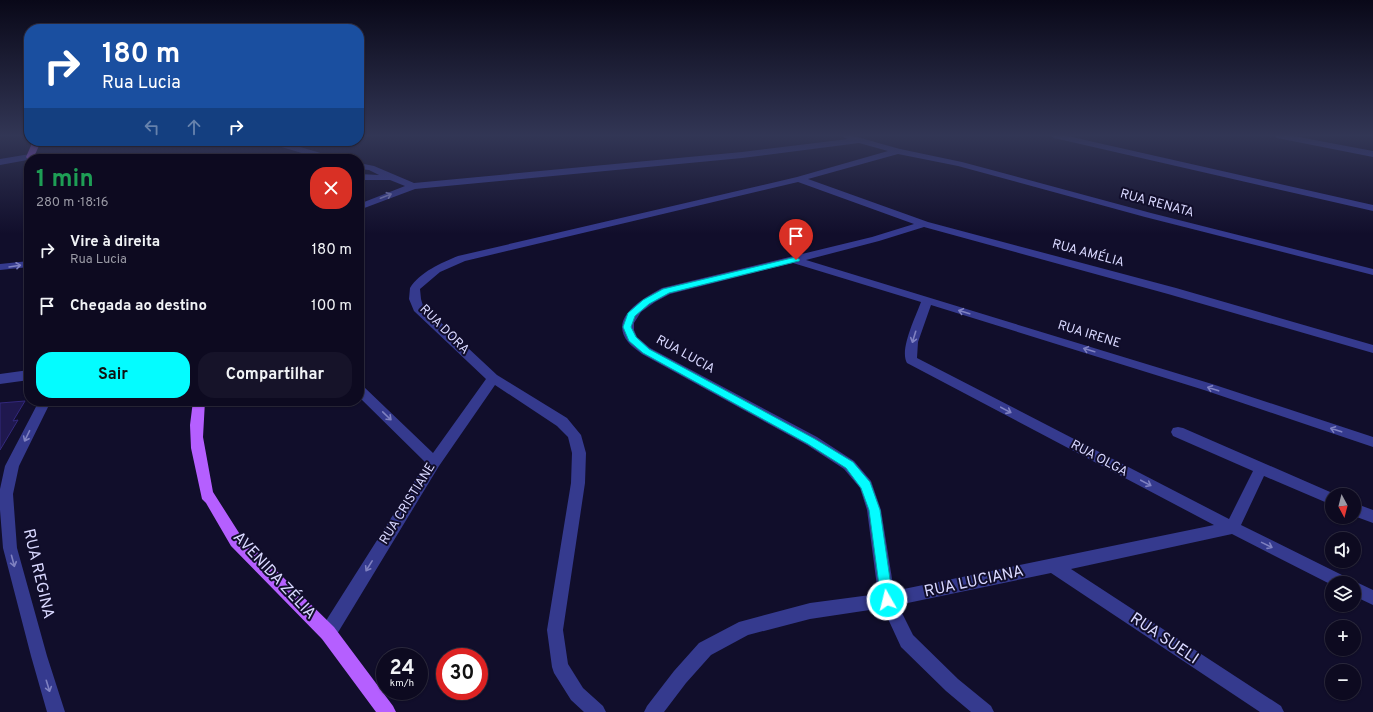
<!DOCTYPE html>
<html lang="pt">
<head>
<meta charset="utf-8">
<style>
  :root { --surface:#0d0a20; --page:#161329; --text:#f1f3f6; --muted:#9a9aa5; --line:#2d2b3e; --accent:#04fcff }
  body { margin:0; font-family:Overpass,sans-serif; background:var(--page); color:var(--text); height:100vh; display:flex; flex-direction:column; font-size:15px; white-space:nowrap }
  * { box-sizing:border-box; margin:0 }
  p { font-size:13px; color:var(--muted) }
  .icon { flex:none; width:22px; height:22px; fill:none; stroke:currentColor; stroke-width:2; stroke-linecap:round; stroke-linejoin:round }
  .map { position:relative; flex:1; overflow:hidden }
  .details { position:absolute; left:24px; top:154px; width:340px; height:252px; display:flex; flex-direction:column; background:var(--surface); border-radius:16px; box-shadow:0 1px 3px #0004,0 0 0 1px var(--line) }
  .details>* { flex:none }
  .guide { position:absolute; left:24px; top:24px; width:340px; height:122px; border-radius:16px; box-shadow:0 1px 3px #0004,0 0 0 1px var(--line); background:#1a4fa0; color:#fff; overflow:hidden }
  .needle { width:26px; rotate:173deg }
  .buttons { position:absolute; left:1325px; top:488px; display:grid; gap:8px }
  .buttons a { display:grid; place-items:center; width:36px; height:36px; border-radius:50%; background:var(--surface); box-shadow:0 1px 3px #0004,0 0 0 1px var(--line); font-size:20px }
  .speed { position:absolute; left:376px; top:648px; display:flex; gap:8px; font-size:20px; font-weight:700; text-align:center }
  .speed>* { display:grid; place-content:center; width:52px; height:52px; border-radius:50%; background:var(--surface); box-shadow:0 1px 3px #0004,0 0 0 1px var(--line); line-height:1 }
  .speed small { font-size:10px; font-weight:400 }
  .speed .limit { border:6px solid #d22; background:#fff; color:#111 }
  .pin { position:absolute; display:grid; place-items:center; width:34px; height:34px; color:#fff; margin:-41px -17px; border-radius:50% 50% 50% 0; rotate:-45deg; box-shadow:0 0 4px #0007 }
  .pin .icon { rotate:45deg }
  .me { position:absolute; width:44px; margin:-22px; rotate:352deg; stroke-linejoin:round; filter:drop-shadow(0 0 3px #0008) }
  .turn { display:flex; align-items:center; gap:14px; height:84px; padding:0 12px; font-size:18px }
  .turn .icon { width:52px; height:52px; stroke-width:2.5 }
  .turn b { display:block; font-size:28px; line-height:34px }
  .lanes { display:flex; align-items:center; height:38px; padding:0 12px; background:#0003; justify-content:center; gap:20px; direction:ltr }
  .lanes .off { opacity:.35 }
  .round { display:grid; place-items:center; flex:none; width:42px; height:42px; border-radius:16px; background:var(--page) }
  .head { display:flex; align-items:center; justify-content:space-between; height:68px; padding:0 12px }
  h1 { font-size:24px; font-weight:700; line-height:30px; color:#1e9e55 }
  .primary-button { display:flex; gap:8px; margin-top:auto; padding:8px 12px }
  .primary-button a { flex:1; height:46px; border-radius:16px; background:var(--accent); color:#111; font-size:16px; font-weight:700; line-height:46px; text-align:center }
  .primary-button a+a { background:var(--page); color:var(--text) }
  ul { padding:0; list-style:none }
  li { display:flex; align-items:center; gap:12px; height:56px; padding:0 12px }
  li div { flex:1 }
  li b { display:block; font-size:15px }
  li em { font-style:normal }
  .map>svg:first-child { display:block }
  .building { fill:#1f184e; stroke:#32287c }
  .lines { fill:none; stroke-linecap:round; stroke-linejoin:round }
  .minor { fill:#353a8e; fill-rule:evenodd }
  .major { fill:#b55fff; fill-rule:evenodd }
  .oneway { stroke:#7f81c1 }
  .route { fill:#04fcff; stroke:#03a4a6 }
  .labels { text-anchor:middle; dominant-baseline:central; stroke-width:4; stroke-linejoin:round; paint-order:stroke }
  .street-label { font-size:13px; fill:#d9d8ff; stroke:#110e2b }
  .near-street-label { font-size:16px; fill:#d9d8ff; stroke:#110e2b }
</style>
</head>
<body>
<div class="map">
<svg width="1373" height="712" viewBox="0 0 1373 712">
  <rect width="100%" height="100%" fill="#110e2b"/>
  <path class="building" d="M25 401 13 421 18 420 0 450V403Z"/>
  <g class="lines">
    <g class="minor">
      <path d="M838 135H850L900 149 962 162 1151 213 1373 269V275L1145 217 958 166 898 154 808 179 928 222 1176 288 1373 345V353L1168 294 924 227 879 241 806 260 1212 384 1373 437V447L1204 390 931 305 918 342 917 358 1229 519 1253 471 1173 436 1171 432 1173 428 1178 427 1183 428 1337 495H1332V505L1264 476 1241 525 1348 578 1350 582 1354 581 1373 590V605L1354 596V583H1332V585L1232 534 1071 569 1281 706 1284 712H1260L1051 573 898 605 913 635 958 679 991 706 994 712H971L946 691 901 647 883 608 810 619 748 635 711 655 686 683 664 712H644L647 706 674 671 699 643 739 622 810 603 878 594 867 510 860 488 844 469 807 445 642 354C637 350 631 346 628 342 608 317 644 298 662 288L872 237 914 224 798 182 465 261 440 272 420 289 421 299 423 306 497 375 567 418 581 435 586 453 585 483 563 630 568 664 583 688 603 706 606 712H584L571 700 554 673 552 667 547 630 571 483 572 453 568 437 557 426 495 385 439 466 334 639 328 641 322 639 320 633 322 627 426 463 359 397V384L363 386 433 453 486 379 414 311 409 299 410 288C420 272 441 263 458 256L797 177 888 151 859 143 742 158 415 189 359 210V204L405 186 390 180H359V174L379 175 369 170 359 169V163L374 166 414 183 742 152 848 139ZM793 263 921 302C916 316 899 350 907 363L1214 525 894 591 881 510 871 481 854 461 817 437 650 348 637 337 634 330V323L641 312 655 302 670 294Z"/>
      <path d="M1050 135H1063L1373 205V211L1054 138Z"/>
      <path d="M1273 135H1288L1373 151V157L1277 138Z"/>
      <path d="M267 141H280L334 157 335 159H322L268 143Z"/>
      <path d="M30 154 34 157 33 159 0 165V159Z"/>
      <path d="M29 261V267L0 270V264Z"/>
      <path d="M29 370V380L0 384V374Z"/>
      <path d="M39 401H51L19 466 13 494 17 548 47 656 65 712H47L31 656 3 548 0 510V489L5 466Z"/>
      <path d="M1354 503 1373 510V523L1354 516Z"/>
    </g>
    <g class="major">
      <path d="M33 141H41L34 157 35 159H29V161L26 157Z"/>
      <path d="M193 401H205L203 437 213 492 241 536 334 627 393 706 396 712H376L322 639 231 546 206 503 202 499 191 448 190 425Z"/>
    </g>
  </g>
  <defs><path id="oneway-shaft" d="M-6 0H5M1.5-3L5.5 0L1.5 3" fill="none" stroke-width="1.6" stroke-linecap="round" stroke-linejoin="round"/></defs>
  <g class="oneway">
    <use href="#oneway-shaft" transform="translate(386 196) rotate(-21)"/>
    <use href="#oneway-shaft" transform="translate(15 266) rotate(-9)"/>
    <use href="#oneway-shaft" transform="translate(964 312) rotate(-163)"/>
    <use href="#oneway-shaft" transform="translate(914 337) rotate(107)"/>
    <use href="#oneway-shaft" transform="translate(1089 350) rotate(-163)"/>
    <use href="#oneway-shaft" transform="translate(1213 389) rotate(-162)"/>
    <use href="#oneway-shaft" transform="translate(1006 410) rotate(28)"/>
    <use href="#oneway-shaft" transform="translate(387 416) rotate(44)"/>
    <use href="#oneway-shaft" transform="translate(1336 430) rotate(-162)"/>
    <use href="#oneway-shaft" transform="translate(27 436) rotate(116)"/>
    <use href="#oneway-shaft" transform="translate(1146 483) rotate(28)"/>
    <use href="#oneway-shaft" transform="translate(1267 545) rotate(26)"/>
    <use href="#oneway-shaft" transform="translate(13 561) rotate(75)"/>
    <use href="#oneway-shaft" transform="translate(369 566) rotate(122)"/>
    <use href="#oneway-shaft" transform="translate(48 686) rotate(73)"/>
  </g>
  <linearGradient id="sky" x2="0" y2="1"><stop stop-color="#090818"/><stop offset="0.58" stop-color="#323655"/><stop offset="1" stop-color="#323655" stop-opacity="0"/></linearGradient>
  <rect width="1373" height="234" fill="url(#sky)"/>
  <path class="route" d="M796 257 800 260 799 261 669 293 649 304 635 316 631 327 636 337 649 349 815 439 853 462 870 482 880 510 893 600 891 604 887 606 883 604 881 600 869 510 861 488 846 468 808 444 643 353 629 341 623 327 628 313 643 300 663 289Z"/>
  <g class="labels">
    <g class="street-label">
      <text transform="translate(1157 204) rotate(15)">RUA RENATA</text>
      <text transform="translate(1088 254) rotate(15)">RUA AMÉLIA</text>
      <text transform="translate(444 330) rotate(45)">RUA DORA</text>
      <text transform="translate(1089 335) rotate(17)">RUA IRENE</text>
      <text transform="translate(685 355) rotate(29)">RUA LUCIA</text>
      <text transform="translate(1099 459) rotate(28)">RUA OLGA</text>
      <text transform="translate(408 504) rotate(-58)">RUA CRISTIANE</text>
    </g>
    <g class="near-street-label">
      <text transform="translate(38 574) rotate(77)">RUA REGINA</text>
      <text transform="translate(274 576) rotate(47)">AVENIDA ZÉLIA</text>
      <text transform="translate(974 582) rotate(-12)">RUA LUCIANA</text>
      <text transform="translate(1164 639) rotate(34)">RUA SUELI</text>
    </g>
  </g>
</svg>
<div class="buttons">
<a><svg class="needle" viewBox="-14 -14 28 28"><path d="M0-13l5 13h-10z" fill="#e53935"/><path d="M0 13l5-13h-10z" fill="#9a9aa5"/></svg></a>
<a><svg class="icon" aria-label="sound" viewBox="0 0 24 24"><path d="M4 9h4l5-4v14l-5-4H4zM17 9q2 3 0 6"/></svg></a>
<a><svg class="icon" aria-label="layers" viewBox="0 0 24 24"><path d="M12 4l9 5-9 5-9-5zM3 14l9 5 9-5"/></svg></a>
<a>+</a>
<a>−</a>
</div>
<div class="speed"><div>24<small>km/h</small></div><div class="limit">30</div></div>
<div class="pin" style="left:796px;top:260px;background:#d93025"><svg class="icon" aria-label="arrive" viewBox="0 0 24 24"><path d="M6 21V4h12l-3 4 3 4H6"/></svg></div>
<svg class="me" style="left:887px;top:600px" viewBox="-20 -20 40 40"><circle r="17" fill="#04fcff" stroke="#fff" stroke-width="3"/><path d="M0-11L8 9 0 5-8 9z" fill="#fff"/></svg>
<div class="guide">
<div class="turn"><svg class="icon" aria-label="right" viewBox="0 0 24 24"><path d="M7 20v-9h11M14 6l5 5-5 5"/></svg><div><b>180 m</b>Rua Lucia</div></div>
<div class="lanes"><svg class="icon off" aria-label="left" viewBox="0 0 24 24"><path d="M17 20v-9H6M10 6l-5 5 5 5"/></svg><svg class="icon off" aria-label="ahead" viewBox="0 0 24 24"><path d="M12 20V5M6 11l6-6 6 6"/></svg><svg class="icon" aria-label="right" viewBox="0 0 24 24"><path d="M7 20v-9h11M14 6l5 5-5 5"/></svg></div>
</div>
<section class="details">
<div class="head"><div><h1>1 min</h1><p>280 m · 18:16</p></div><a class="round" style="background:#d93025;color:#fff"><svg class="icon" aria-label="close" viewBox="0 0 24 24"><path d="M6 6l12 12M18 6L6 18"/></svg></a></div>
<ul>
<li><svg class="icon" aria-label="right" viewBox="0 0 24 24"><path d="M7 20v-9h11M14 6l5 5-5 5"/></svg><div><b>Vire à direita</b><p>Rua Lucia</p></div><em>180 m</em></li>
<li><svg class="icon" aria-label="arrive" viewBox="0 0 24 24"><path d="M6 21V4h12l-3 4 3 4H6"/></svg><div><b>Chegada ao destino</b></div><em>100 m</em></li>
</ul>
<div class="primary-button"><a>Sair</a><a>Compartilhar</a></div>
</section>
</div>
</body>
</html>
